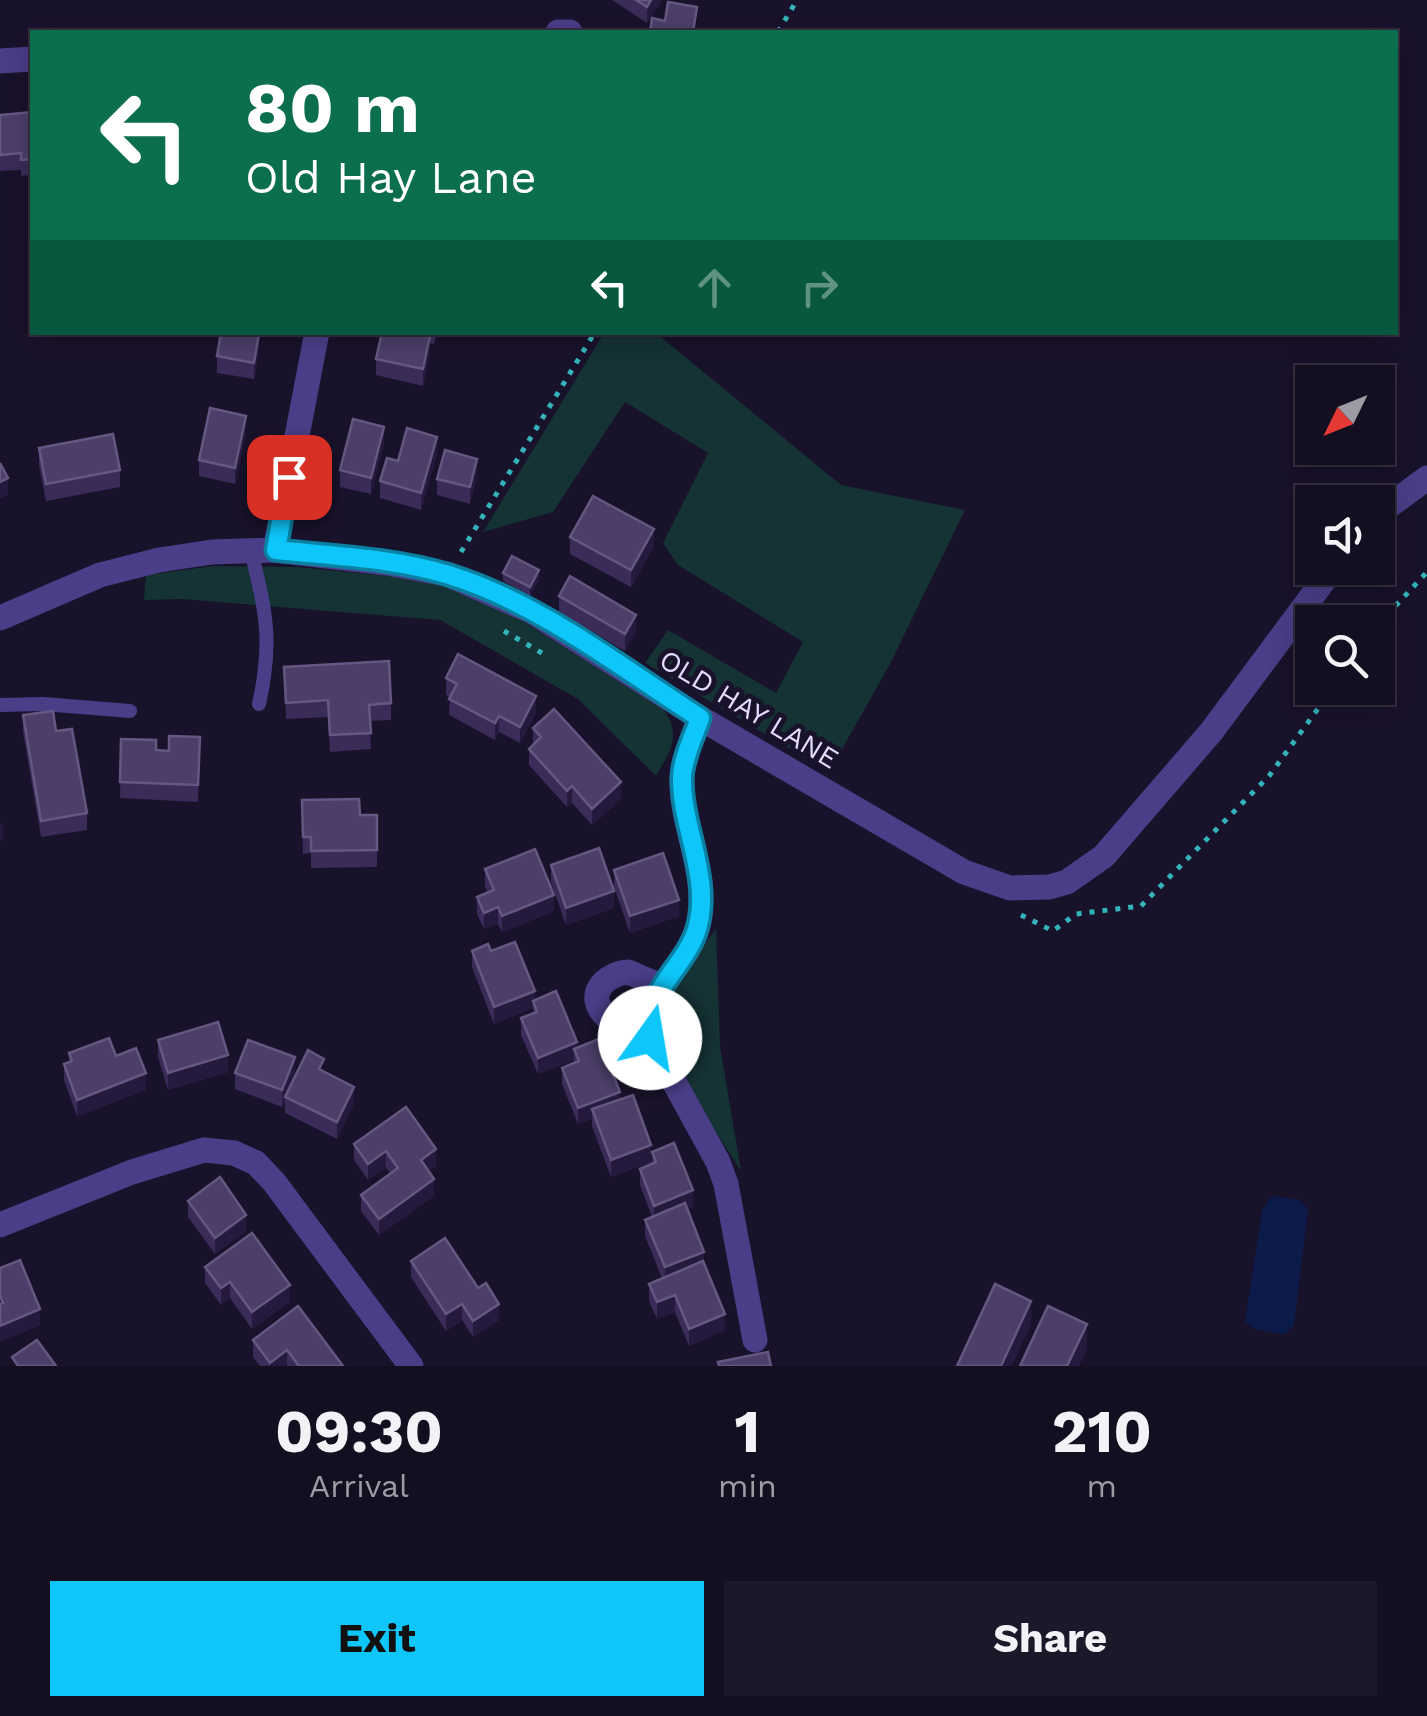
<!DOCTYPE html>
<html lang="en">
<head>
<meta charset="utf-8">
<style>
  :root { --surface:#130e20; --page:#1c1729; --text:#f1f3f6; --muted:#9d9ca5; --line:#322e3e; --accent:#0ec6f9 }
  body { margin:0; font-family:"Work Sans",sans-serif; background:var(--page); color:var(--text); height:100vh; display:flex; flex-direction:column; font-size:38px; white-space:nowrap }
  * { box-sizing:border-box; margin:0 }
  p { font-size:32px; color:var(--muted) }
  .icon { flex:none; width:55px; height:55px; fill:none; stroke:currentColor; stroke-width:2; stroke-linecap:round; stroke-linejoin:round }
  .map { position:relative; height:1366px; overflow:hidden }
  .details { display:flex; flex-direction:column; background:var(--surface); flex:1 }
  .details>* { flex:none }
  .guide { position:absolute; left:30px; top:30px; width:1368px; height:305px; border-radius:0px; box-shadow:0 5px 25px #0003,0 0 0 2px var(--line); background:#0b6e4f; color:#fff; overflow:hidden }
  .needle { width:65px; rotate:227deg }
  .tools { position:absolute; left:1295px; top:365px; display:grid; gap:20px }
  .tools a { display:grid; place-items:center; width:100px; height:100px; border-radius:0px; background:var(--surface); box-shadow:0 5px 25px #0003,0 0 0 2px var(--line); font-size:50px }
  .pin { position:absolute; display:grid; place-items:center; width:85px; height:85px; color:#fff; margin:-42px; border-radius:20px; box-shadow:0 5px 15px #0006 }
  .me { position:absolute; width:110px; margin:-55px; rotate:13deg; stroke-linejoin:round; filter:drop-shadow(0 0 8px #0008) }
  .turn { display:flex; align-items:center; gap:35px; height:210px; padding:0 50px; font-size:45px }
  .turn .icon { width:130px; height:130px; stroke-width:2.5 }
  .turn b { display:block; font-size:70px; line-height:85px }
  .lanes { display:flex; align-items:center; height:95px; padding:0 50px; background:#0003; justify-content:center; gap:50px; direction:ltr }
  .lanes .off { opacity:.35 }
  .eta { display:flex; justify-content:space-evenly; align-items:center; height:170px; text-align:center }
  .eta b { font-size:60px; font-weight:700; line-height:70px }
  .primary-button { display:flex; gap:20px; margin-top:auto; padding:20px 50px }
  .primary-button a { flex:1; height:115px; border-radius:0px; background:var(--accent); color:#111; font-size:40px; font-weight:700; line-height:115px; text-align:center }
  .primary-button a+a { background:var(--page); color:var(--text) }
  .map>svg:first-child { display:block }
  .green { fill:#153235 }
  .water { fill:#0c1b49 }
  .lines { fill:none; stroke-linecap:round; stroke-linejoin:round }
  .path { stroke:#34b3bb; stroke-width:5; stroke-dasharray:5 8; stroke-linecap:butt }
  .service { stroke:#4a3e88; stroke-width:14 }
  .minor { stroke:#4a3e88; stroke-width:25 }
  .tertiary { stroke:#4a3e88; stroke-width:25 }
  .wall { fill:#3a2b58 }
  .shaded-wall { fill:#25193e }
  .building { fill:#4c3e69; stroke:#645781; stroke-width:2.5 }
  .route-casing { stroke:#0981a2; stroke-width:25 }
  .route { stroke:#0ec6f9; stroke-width:18 }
  .labels { text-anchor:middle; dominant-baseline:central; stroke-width:10; stroke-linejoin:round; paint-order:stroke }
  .street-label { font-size:28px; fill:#e4dcfe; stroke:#19122b }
</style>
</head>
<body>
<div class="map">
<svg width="1427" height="1366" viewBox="0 0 1427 1366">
  <rect width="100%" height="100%" fill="#19122b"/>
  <g class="green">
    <path d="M604 333H656L841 485 965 510 889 666 829 772 645 663 668 630 776 693 803 642 678 565 663 543 708 453 625 402 553 512 483 532Z"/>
    <path d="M213 566 297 567 427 580 482 596 663 708C682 737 671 749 656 776L578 699 440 620 181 599 144 600 146 575Z"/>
    <path d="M716 929 720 1046 741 1171C718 1133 648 1041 668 999 680 974 700 951 716 929Z"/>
  </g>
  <path class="water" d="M1276 1196 1299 1200 1308 1209 1294 1325 1284 1335 1255 1329 1245 1322 1262 1211 1269 1199Z"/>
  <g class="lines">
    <g class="path">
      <path d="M778 32 797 0"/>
      <path d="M461 552 595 332"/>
      <path d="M1378 625 1427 572"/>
      <path d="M504 631 542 653"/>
      <path d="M1021 915 1053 931 1076 914 1141 906 1269 776 1333 688"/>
    </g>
    <g class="service">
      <path d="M251 551C266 612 273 641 259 704"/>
      <path d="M0 705 43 704 130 711"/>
    </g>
    <g class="minor">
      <path d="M558 32H570"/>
      <path d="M0 61 32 59"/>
      <path d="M275 550 317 332"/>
      <path d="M700 718C694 736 683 757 682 777 680 827 712 878 697 929 686 967 640 995 650 1038L718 1162 726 1184 755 1340"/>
      <path d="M647 1028C634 1026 617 1026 607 1017 584 996 604 974 628 972L663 987"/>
      <path d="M0 1225 132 1172 204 1150 234 1153 256 1163 274 1182 411 1366"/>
    </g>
    <g class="tertiary">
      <path d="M1378 514 1427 478"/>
      <path d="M0 618 100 575 159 560 212 552 275 550 386 563 447 574 531 611 700 718 964 872 1010 888 1049 887 1067 882 1104 856 1211 732 1333 568"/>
    </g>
  </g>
  <g class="wall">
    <path d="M612 0H662L647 23Z"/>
    <path d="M32 112V175L21 176V170L0 171V115Z"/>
    <path d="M221 332H261L259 338V351L254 379 217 373V356Z"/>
    <path d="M382 332H437L434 344 430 343V352L423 386 376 375V359Z"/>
    <path d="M246 433 235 484 199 476V460Z"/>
    <path d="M384 443 371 494 340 487V470Z"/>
    <path d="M39 448 120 470V487L46 501 39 465Z"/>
    <path d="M437 453 421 510 380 498V481Z"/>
    <path d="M477 475 470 504 437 495V479Z"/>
    <path d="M570 537 654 546 631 587 570 554Z"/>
    <path d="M503 573 539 579 530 596 503 581Z"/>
    <path d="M559 596 636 631 625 651 559 612Z"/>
    <path d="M284 667 391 703V720L370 721 371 749 330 752 328 717 286 719Z"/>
    <path d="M446 678 536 713 520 743 499 732 495 740 449 715 450 697 446 695Z"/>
    <path d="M23 715 56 731 87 813V830L41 837 23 732Z"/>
    <path d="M533 728 621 799 592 825 572 803 567 807 529 765V749L533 745Z"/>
    <path d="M200 737 198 802 120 798 121 739 156 750 169 751Z"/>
    <path d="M302 800 360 815H377V867L311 868V853L303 854Z"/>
    <path d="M551 865 614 908 566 925 551 882Z"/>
    <path d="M485 869 554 911 502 932 498 924 484 929 477 914V897L488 893 485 886Z"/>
    <path d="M614 870 679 916 630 933 614 887Z"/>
    <path d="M472 951H491L577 1047 620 1100 651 1162 611 1177 592 1126V1119L578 1124 562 1084V1068L574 1063V1060L538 1074 521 1035V1018L533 1013V1008L494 1024 472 967Z"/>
    <path d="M158 1040 228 1072 168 1090 158 1057Z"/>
    <path d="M69 1053 116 1056 146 1090 77 1116 64 1080V1064L69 1062Z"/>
    <path d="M324 1071 354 1103 337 1139 285 1113V1100L282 1107 235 1089V1073L295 1074 290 1087Z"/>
    <path d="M354 1144 436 1166 428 1171 434 1196 379 1235 361 1211V1195L391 1174 386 1168 368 1180 354 1160Z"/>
    <path d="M652 1152 693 1207 687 1209 725 1330 689 1346 675 1312 657 1319 649 1301V1284L662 1278 645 1236V1220L652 1217 640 1185V1169L652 1164Z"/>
    <path d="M188 1201 246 1231 215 1254 188 1217Z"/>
    <path d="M411 1261 499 1320 473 1337 462 1320 446 1331 411 1277Z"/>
    <path d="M205 1267 290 1302 252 1329 230 1298 221 1305 205 1283Z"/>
    <path d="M253 1340 343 1366H260L253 1357Z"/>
  </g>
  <g class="shaded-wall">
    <path d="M651 0H662L647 23V7Z"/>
    <path d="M259 334V351L254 379V363Z"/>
    <path d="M430 336V352L423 386V369Z"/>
    <path d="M246 416V433L235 484V468Z"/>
    <path d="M384 427V443L371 494V478Z"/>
    <path d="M437 437V453L421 510V493Z"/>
    <path d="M477 459V475L470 504V487Z"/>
    <path d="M8 478V495L0 499V482Z"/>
    <path d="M654 529V546L631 587V570Z"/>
    <path d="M539 570V579L530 596V587Z"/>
    <path d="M636 615V631L625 651V634Z"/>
    <path d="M536 696V713L520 743V727Z"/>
    <path d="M499 716V732L495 740V723Z"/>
    <path d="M621 782V799L592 825V809Z"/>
    <path d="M572 786V803L567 807V791Z"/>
    <path d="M3 823V840L0 841V825Z"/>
    <path d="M614 891V908L566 925V908Z"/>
    <path d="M554 895V911L502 932V916Z"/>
    <path d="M679 900V916L630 933V916Z"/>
    <path d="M498 907V924L484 929V913Z"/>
    <path d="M535 991V1005L533 1001V1008L494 1024V1007Z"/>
    <path d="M577 1042V1056L574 1049V1060L538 1074V1058Z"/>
    <path d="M228 1055V1072L168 1090V1073Z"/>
    <path d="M295 1057V1074L282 1107V1090Z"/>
    <path d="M146 1073V1090L77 1116V1100Z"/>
    <path d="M354 1087V1103L337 1139V1122Z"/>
    <path d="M620 1092V1108L592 1109V1119L578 1124V1108Z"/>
    <path d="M651 1145V1162L611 1177V1160Z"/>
    <path d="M436 1149V1166L421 1176V1160Z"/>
    <path d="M386 1151V1168L368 1180V1164Z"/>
    <path d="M434 1179V1196L379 1235V1219Z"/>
    <path d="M693 1190V1207L654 1222V1206Z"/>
    <path d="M246 1215V1231L215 1254V1238Z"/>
    <path d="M704 1252V1268L665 1284V1267Z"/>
    <path d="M230 1282V1298L221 1305V1288Z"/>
    <path d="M290 1285V1302L252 1329V1312Z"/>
    <path d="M675 1295V1312L657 1319V1302Z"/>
    <path d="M1031 1301V1325L1012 1366H1001Z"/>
    <path d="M462 1304V1320L446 1331V1314Z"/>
    <path d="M499 1304V1320L473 1337V1321Z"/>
    <path d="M40 1309V1326L0 1342V1326Z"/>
    <path d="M725 1314V1330L689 1346V1329Z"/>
    <path d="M1087 1324V1349L1079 1366H1067Z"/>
    <path d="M287 1350V1366H270V1363Z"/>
  </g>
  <g class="building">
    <path d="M636 0H651L647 7Z"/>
    <path d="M668 2 697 7 693 32H650L652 18 665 21Z"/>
    <path d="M32 112V159L21 160V153L0 155V115Z"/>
    <path d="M221 332H248L259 334 254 363 217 356Z"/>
    <path d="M382 332H414L430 336 423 369 376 359Z"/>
    <path d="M210 408 246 416 235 468 199 460Z"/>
    <path d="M353 419 384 427 371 478 340 470Z"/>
    <path d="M407 428 437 437 421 493 380 481 387 458 398 461Z"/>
    <path d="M113 434 120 470 46 484 39 448Z"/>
    <path d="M445 450 477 459 470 487 437 479Z"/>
    <path d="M0 463 8 478 0 482Z"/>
    <path d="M593 496 654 529 631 570 570 537Z"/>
    <path d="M512 556 539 570 530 587 503 573Z"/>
    <path d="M570 576 636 615 625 634 559 596Z"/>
    <path d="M458 654 536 696 520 727 499 716 495 723 449 699 457 684 446 678Z"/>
    <path d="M389 661 391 703 369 705 371 733 330 735 328 700 286 703 284 667Z"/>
    <path d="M554 709 621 782 592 809 572 786 567 791 529 749 541 737 533 728Z"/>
    <path d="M53 711 56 731 72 729 87 813 41 821 23 715Z"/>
    <path d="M169 736 200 737 198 785 120 782 121 739 156 740V750L169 751Z"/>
    <path d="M359 799 360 815H377V850L311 851V837H303L302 800Z"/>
    <path d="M599 848 614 891 566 908 551 865Z"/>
    <path d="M535 849 554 895 502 916 498 907 484 913 477 897 494 890 485 869Z"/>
    <path d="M663 853 679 900 630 916 614 870Z"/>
    <path d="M515 942 535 991 494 1007 472 951 488 944 491 951Z"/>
    <path d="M556 991 577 1042 538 1058 521 1018 537 1012 533 1001Z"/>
    <path d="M218 1022 228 1055 168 1073 158 1040Z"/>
    <path d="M109 1038 116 1056 136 1048 146 1073 77 1100 64 1064 72 1061 69 1053Z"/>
    <path d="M599 1039 620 1092 578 1108 562 1068 579 1061 574 1049Z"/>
    <path d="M248 1040 295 1057 282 1090 235 1073Z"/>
    <path d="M308 1050 324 1059 319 1069 354 1087 337 1122 285 1097Z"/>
    <path d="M633 1095 651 1145 611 1160 592 1109Z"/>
    <path d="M406 1107 436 1149 421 1160 434 1179 379 1219 361 1195 398 1168 386 1151 368 1164 354 1144Z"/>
    <path d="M674 1143 693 1190 654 1206 640 1169 656 1162 652 1152Z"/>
    <path d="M220 1177 246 1215 215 1238 188 1201Z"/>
    <path d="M685 1203 704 1252 665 1267 645 1220Z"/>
    <path d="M252 1233 290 1285 252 1312 230 1282 221 1288 205 1267Z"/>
    <path d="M445 1238 478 1288 486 1283 499 1304 473 1321 462 1304 446 1314 411 1261Z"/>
    <path d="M20 1260 40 1309 0 1326V1304L3 1303 0 1296V1268Z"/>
    <path d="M703 1261 725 1314 689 1329 675 1295 657 1302 649 1284Z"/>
    <path d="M995 1284 1031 1301 1001 1366H957Z"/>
    <path d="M298 1306 343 1366H299L287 1350 270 1363 253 1340Z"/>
    <path d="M1048 1306 1087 1324 1067 1366H1020Z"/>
    <path d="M37 1340 56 1366H18L12 1357Z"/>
    <path d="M768 1352 771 1366H719L718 1362Z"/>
  </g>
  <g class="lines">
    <g class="route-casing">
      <path id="route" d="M289 477 276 550C332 556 394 558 449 575 538 602 622 668 700 718 694 736 683 757 682 777 681 827 712 878 697 929 686 967 640 995 650 1038"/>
    </g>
    <use href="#route" class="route"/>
  </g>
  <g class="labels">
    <g class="street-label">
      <text transform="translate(749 709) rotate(31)">OLD HAY LANE</text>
    </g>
  </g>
</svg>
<div class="tools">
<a><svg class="needle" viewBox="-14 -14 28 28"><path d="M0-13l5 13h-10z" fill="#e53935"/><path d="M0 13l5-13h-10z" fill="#9d9ca5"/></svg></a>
<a><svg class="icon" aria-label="sound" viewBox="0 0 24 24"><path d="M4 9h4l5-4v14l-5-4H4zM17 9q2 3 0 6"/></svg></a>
<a><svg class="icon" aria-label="search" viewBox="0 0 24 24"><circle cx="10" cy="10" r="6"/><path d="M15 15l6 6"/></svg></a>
</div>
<div class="pin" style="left:289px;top:477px;background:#d93025"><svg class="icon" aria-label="arrive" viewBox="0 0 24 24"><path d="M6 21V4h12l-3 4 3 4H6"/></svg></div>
<svg class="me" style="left:650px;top:1038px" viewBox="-20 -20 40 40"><circle r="19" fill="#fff"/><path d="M0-13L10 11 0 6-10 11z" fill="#0ec6f9"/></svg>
<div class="guide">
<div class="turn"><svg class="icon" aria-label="left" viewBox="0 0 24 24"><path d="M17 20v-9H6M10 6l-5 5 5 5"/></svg><div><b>80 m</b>Old Hay Lane</div></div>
<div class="lanes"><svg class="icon" aria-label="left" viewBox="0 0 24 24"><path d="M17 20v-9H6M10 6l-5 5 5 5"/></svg><svg class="icon off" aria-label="ahead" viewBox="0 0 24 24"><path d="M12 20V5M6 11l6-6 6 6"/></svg><svg class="icon off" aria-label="right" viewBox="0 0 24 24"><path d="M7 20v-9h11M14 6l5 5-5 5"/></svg></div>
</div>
</div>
<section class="details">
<div class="eta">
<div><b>09:30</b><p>Arrival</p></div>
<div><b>1</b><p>min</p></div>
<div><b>210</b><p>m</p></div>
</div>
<div class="primary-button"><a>Exit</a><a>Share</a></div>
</section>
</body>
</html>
